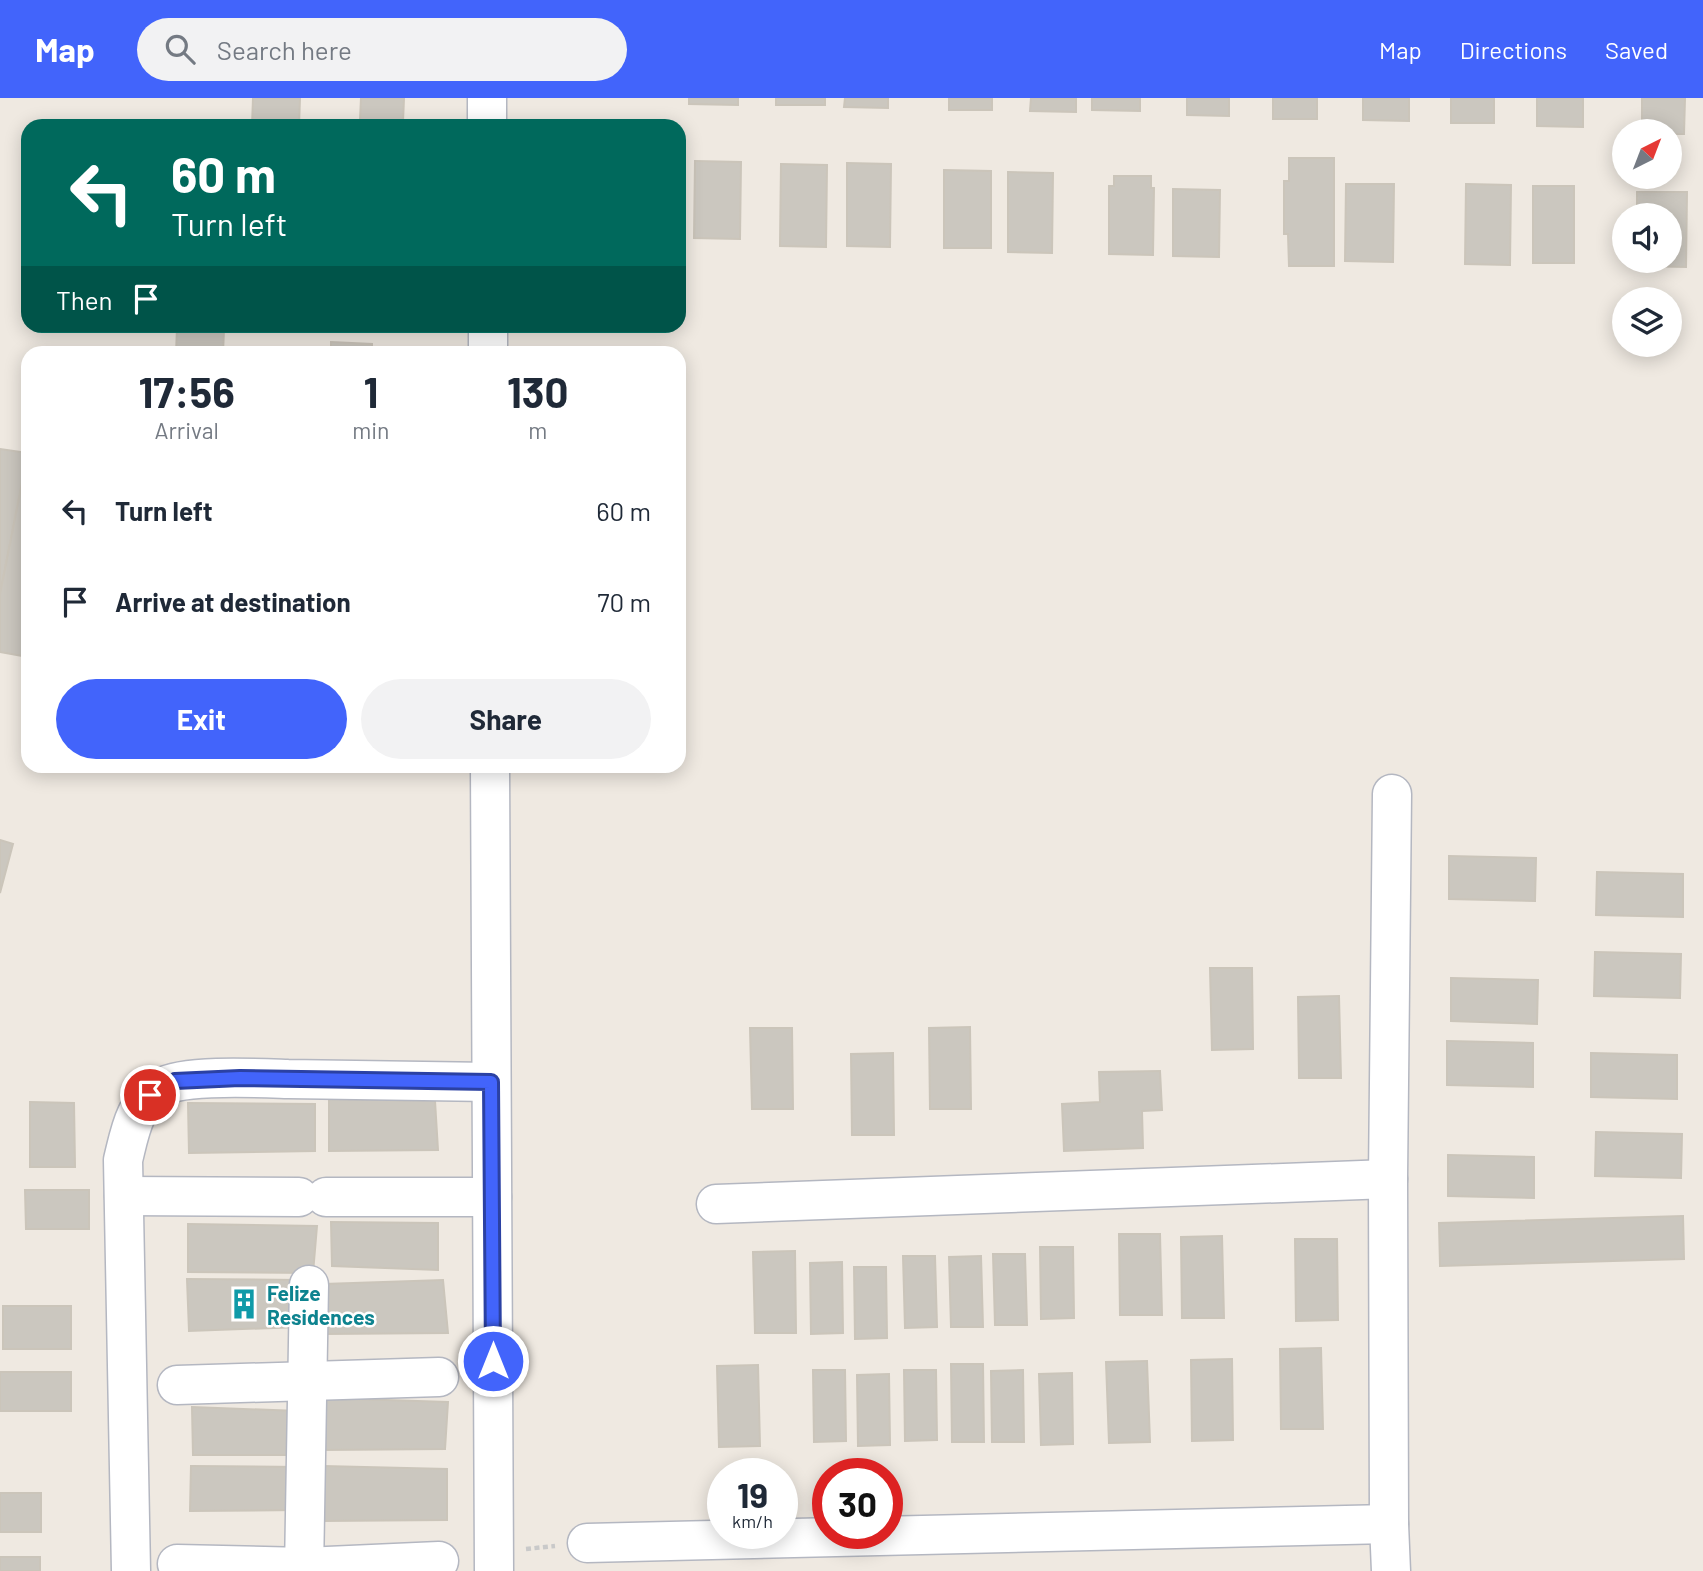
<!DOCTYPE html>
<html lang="en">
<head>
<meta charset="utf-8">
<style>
  :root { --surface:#fff; --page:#f2f2f3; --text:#1f2937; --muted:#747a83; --accent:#4264fb }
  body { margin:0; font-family:Barlow,sans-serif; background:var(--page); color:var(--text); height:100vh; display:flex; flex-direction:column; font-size:26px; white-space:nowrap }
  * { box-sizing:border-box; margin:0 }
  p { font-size:23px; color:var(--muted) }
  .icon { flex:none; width:38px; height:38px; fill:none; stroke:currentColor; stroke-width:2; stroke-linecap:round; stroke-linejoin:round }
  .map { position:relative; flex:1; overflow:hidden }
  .side { position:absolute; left:21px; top:248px; width:665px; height:427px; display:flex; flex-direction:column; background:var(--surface); border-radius:21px; box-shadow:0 4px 18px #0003 }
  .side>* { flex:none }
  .guide { position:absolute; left:21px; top:21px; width:665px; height:214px; border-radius:21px; box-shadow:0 4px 18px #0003; background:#00695c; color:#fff; overflow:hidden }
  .needle { width:46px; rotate:42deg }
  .buttons { position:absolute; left:1612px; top:21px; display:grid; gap:14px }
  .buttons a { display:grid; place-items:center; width:70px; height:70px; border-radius:50%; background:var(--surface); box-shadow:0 4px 18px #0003; font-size:35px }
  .speed { position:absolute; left:707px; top:1360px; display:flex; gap:14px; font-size:35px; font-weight:700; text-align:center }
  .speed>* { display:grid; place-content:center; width:91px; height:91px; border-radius:50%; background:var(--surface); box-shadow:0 4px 18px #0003; line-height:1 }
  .speed small { font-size:18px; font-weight:400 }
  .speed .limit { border:10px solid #d22; background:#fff; color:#111 }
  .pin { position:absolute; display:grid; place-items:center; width:60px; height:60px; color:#fff; margin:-30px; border:4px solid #fff; border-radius:50%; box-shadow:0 2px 7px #0007 }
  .me { position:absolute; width:77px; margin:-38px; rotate:0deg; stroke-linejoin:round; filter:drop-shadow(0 0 5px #0008) }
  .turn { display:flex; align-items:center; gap:24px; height:147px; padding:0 35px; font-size:32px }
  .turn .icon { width:91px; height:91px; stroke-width:2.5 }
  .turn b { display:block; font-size:49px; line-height:60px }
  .then { display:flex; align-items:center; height:66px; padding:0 35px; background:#0003; gap:14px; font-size:26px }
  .eta { display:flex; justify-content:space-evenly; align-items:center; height:119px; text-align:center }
  .eta b { font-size:42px; font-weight:700; line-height:49px }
  .primary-button { display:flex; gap:14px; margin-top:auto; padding:14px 35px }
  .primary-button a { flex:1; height:80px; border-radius:42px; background:var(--accent); color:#fff; font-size:28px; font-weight:700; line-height:80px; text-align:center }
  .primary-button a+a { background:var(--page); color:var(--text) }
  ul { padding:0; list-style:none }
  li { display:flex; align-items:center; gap:21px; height:91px; padding:0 35px }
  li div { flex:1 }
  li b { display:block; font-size:26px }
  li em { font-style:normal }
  header { display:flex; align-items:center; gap:42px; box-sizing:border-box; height:98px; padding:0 35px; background:var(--accent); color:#fff }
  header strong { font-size:33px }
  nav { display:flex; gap:38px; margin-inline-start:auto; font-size:24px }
  .search { width:490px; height:63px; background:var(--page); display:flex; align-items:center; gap:18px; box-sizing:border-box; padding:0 24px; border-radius:38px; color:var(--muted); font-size:26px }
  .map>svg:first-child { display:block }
  .building { fill:#cbc7bf; stroke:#cbc5ba; stroke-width:2 }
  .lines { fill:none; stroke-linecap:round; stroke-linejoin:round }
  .minor-casing { stroke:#b4b7c1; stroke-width:41 }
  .path { stroke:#c9c9c9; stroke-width:4.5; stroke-dasharray:5 3.5; stroke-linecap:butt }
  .minor { stroke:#fff; stroke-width:38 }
  .route-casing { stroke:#2b41a3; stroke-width:18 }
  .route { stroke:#4264fb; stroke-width:12 }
  .labels { text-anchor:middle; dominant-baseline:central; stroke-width:5; stroke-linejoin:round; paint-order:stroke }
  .culture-label { font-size:21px; font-weight:bold; fill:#0d838f; stroke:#fff; text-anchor:start }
</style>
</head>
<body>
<header>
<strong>Map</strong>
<div class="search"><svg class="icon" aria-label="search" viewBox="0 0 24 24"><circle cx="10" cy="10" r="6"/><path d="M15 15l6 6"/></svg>Search here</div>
<nav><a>Map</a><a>Directions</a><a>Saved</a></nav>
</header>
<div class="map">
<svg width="1703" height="1473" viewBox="0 0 1703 1473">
  <rect width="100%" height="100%" fill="#efe9e1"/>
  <g class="building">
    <path d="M253 0H300L299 28H252Z"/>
    <path d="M361 0H404L403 24 360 22Z"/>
    <path d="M689 0H738V7L689 6Z"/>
    <rect x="776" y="0" width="49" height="7"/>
    <path d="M845 0H888V10L844 9Z"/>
    <rect x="949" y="0" width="43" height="12"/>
    <path d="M1031 0H1076V14L1030 13Z"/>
    <path d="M1092 0H1140V13L1092 12Z"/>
    <path d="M1187 0H1229V18L1187 17Z"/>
    <rect x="1273" y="0" width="44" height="21"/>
    <path d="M1363 0H1409V23L1363 22Z"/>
    <rect x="1451" y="0" width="43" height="25"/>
    <path d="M1537 0H1583V29L1537 28Z"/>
    <path d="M1642 0H1685L1684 36H1670V33H1642Z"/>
    <path d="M1289 60H1334V168H1289L1288 136H1284V83H1289Z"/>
    <path d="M695 63 741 64 740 141 694 140Z"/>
    <path d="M847 65 891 66 890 149 847 148Z"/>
    <path d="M781 66 827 67 826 149 780 148Z"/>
    <path d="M944 72 991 73V150H944Z"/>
    <path d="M1008 74 1053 75 1052 155 1008 154Z"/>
    <path d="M1114 78H1151V90H1154L1153 157 1109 156V88H1114Z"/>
    <path d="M1346 86H1394L1393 164 1345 163Z"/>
    <path d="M1466 86 1511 87 1510 167 1465 166Z"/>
    <rect x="1533" y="88" width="41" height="77"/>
    <path d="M1173 91 1220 92 1219 159 1173 158Z"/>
    <path d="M1637 94H1687L1686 169 1637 168V163H1670V117H1637Z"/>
    <path d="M177 229 224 231 223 256H176Z"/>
    <path d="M331 244 372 246V256H331Z"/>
    <path d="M0 351 28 355 0 496Z"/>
    <path d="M28 355V559L0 554V496Z"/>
    <path d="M0 742 13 746 0 795Z"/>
    <path d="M1449 758 1536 760 1535 803 1449 801Z"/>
    <path d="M1597 774 1683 776V819L1596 817Z"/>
    <path d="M1595 854 1681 856 1680 900 1594 898Z"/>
    <path d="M1210 870H1252L1253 951 1212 952Z"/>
    <path d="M1451 880 1538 882 1537 926 1451 923Z"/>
    <path d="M1339 898 1341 980H1299L1298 899Z"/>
    <path d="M970 929 971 1011H930L929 930Z"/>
    <path d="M750 930H792L793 1011H752Z"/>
    <path d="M1447 943 1533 945V989L1447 987Z"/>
    <path d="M893 955 894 1037H852L851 956Z"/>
    <path d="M1591 955 1677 957V1001L1591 999Z"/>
    <path d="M1160 973 1162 1012 1142 1013 1143 1050 1064 1053 1062 1006 1100 1004 1099 974Z"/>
    <path d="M329 1001 435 1003 438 1052 329 1053Z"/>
    <path d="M30 1004 74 1005 75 1069H30Z"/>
    <path d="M188 1005 315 1006V1053L189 1055Z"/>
    <path d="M1596 1034 1682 1036 1681 1080 1595 1078Z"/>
    <path d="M1448 1057 1534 1059V1100L1448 1098Z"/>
    <path d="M25 1092H89V1131H26Z"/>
    <path d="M1683 1118 1684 1161 1440 1168 1439 1125Z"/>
    <path d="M331 1124 438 1125V1172L332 1168Z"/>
    <path d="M188 1126 317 1128 313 1175 188 1174Z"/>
    <path d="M1119 1136H1160L1162 1217H1120Z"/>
    <path d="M1222 1138 1224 1220H1182L1181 1139Z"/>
    <path d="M1295 1141H1337L1338 1222 1296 1223Z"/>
    <path d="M1040 1149H1073L1074 1220 1041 1221Z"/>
    <path d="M795 1153 796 1235H755L753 1154Z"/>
    <path d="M993 1156H1025L1027 1227H995Z"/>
    <path d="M903 1158H935L937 1229 905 1230Z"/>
    <path d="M981 1158 983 1229H951L949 1159Z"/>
    <path d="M842 1164 843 1235 811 1236 810 1165Z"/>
    <path d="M854 1169H886L887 1240 855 1241Z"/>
    <path d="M187 1181 299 1182 300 1229 189 1233Z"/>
    <path d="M443 1182 448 1235 324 1236V1186Z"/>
    <rect x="3" y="1208" width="68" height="43"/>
    <path d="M1321 1250 1323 1331H1281L1280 1251Z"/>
    <path d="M1232 1261 1233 1342 1192 1343 1191 1262Z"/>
    <path d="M1147 1263 1150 1344 1109 1345 1106 1264Z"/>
    <path d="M951 1266H983L984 1344H952Z"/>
    <path d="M758 1267 760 1348 719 1349 717 1268Z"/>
    <path d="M813 1272H845L846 1343 814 1344Z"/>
    <path d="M904 1272H936L937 1342 905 1343Z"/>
    <path d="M1023 1272 1024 1344H992L991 1273Z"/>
    <rect x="0" y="1274" width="71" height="39"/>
    <path d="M1072 1275 1073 1346 1041 1347 1039 1276Z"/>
    <path d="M889 1276 890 1347 858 1348 857 1277Z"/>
    <path d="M323 1300 448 1304 445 1351 321 1352Z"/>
    <path d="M192 1309 298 1313 301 1357H193Z"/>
    <path d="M191 1368 299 1369V1412L190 1413Z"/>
    <path d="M323 1368 447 1371V1422L323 1423Z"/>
    <rect x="0" y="1395" width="41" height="39"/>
    <rect x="0" y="1459" width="40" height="14"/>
  </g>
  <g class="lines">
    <g class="minor-casing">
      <g id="minor">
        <path d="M487 0V28"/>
        <path d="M488 228V256"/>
        <path d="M490 668 494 1473"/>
        <path d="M124 1098 299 1099"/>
        <path d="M326 1099H492"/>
        <path d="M716 1106 1388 1081"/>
        <path d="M177 1287 439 1279"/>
        <path d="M587 1445 1389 1426"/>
        <path d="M177 1466 305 1469 439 1463"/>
        <path d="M131 1473 123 1062C130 1034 134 1004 162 989 185 976 259 980 288 981 356 982 424 983 491 984"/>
        <path d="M304 1473 309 1187"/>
        <path d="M1391 1473 1389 1426 1388 1081 1392 696"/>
      </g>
    </g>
    <path class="path" d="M526 1451 555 1448"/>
    <use href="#minor" class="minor"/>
  </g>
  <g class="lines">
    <g class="route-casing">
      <path id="route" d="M150 997 175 983 240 980 491 984 493 1263"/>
    </g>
    <use href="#route" class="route"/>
  </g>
  <defs>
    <g id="building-bare" transform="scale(2.415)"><path d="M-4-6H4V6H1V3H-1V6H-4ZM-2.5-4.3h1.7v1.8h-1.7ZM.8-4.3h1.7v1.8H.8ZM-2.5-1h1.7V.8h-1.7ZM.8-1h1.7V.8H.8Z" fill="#0f9aa8" stroke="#fff" stroke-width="2.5" paint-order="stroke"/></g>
  </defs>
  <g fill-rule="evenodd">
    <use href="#building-bare" x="244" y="1206"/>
  </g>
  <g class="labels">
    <g class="culture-label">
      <text x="267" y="1194">Felize<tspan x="267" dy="24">Residences</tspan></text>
    </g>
  </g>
</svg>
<div class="buttons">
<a><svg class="needle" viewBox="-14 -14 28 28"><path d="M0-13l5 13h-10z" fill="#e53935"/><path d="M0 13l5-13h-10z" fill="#747a83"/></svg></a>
<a><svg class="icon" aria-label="sound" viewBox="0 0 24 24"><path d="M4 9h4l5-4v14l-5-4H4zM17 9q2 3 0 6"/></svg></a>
<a><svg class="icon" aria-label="layers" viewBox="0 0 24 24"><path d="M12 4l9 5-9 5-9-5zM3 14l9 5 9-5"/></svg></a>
</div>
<div class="speed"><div>19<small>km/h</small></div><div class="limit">30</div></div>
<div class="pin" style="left:150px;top:997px;background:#d93025"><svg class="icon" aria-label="arrive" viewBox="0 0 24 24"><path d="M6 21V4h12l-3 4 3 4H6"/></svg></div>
<svg class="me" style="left:493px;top:1263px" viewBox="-20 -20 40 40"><circle r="17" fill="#4264fb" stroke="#fff" stroke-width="3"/><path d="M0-11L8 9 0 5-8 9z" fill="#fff"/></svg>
<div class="guide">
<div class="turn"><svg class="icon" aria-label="left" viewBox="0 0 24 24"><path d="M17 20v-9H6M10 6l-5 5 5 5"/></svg><div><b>60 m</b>Turn left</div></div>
<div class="then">Then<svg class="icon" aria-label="arrive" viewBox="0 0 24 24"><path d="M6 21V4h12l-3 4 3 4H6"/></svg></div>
</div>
<section class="side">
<div class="eta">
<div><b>17:56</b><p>Arrival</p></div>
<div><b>1</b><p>min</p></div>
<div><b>130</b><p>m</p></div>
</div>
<ul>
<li><svg class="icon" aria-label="left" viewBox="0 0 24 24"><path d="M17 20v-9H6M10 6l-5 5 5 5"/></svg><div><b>Turn left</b></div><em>60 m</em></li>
<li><svg class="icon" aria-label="arrive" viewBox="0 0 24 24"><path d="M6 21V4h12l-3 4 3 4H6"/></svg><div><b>Arrive at destination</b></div><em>70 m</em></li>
</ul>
<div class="primary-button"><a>Exit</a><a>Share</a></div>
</section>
</div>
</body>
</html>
